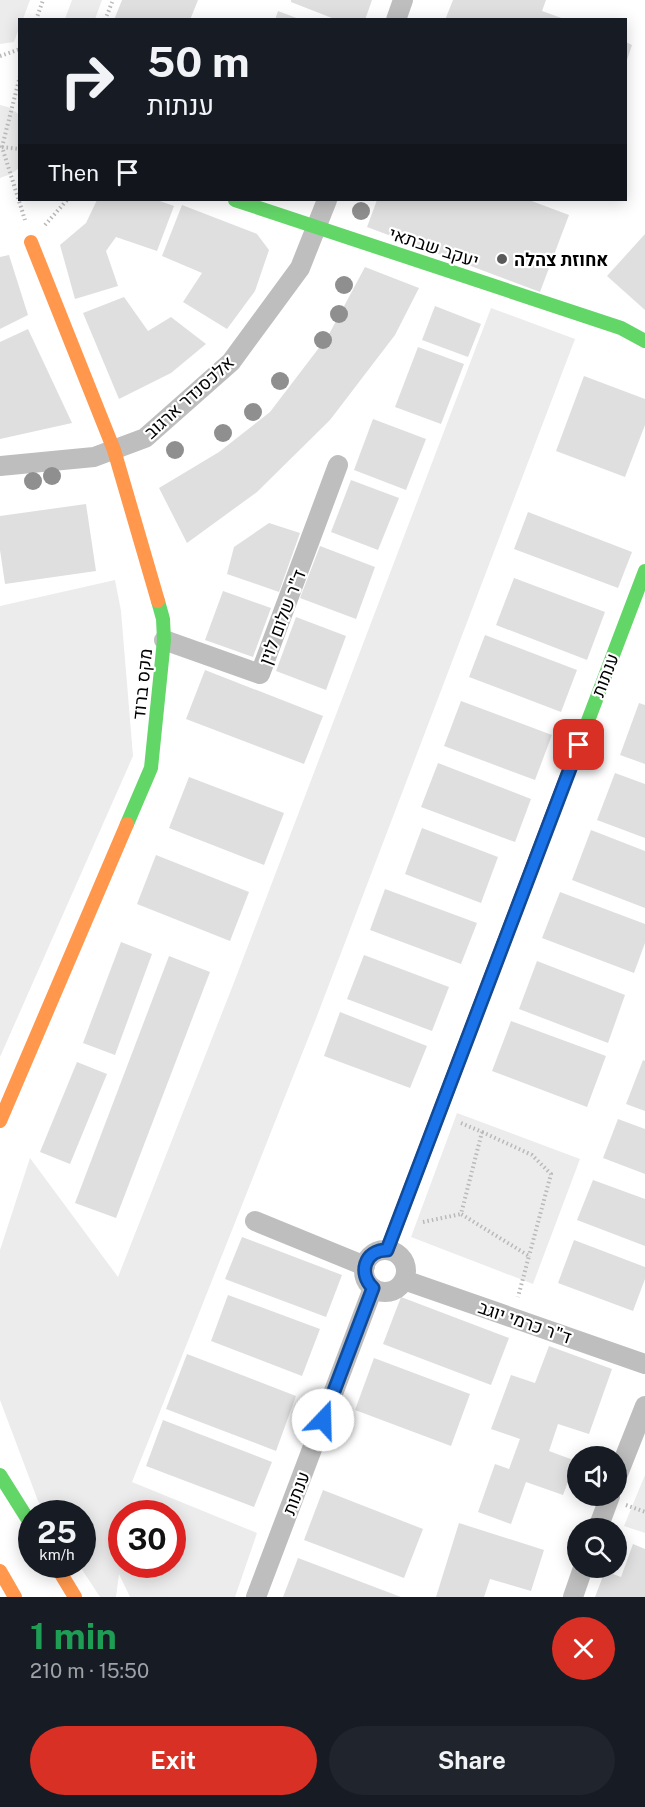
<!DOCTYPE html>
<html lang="en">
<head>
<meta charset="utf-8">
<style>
  :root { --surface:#171b24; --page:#20242c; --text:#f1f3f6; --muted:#9ea1a6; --accent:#d93025 }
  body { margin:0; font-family:"Public Sans",Heebo,sans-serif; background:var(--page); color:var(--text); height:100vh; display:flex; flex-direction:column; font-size:22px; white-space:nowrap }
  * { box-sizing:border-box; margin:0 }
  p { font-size:20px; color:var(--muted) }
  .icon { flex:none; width:33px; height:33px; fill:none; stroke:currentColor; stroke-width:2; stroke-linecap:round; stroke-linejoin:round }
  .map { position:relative; height:1597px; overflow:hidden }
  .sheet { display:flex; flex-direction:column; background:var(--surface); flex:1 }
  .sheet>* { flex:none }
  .top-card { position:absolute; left:18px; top:18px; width:609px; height:183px; border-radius:0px; box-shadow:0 3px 15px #0003; background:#171b24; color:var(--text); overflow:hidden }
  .buttons { position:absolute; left:567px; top:1446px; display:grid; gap:12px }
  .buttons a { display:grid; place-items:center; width:60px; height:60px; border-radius:50%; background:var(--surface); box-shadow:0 3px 15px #0003; font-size:30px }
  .speed { position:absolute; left:18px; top:1500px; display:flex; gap:12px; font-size:30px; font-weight:700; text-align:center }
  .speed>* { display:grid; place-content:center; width:78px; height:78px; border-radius:50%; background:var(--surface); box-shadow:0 3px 15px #0003; line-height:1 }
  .speed small { font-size:15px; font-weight:400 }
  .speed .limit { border:9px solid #d22; background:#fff; color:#111 }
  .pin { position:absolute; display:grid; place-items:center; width:51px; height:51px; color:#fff; margin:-26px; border-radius:12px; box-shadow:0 3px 9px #0006 }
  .me { position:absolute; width:66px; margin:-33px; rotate:21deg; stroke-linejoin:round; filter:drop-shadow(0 0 4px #0008) }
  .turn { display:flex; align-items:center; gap:21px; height:126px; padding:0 30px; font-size:27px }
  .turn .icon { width:78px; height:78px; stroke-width:2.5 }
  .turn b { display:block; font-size:42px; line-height:51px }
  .then { display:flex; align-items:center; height:57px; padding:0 30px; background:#0003; gap:12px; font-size:22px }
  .round { display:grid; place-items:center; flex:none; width:63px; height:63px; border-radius:32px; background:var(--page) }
  .headline { display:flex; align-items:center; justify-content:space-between; height:102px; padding:0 30px }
  h1 { font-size:36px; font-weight:700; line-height:45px; color:#1e9e55 }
  .cta { display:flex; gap:12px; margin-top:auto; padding:12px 30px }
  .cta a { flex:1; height:69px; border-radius:36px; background:var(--accent); color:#fff; font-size:24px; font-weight:700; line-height:69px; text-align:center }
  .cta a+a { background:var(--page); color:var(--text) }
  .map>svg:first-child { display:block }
  .green { fill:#ececec; fill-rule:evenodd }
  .building { fill:#dfdfdf }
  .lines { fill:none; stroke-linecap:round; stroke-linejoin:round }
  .path { stroke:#b9b9b9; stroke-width:4; stroke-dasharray:1.5 3; stroke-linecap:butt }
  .street { stroke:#bebebe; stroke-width:20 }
  .fast { stroke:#63d668; stroke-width:14 }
  .slow { stroke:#ff974d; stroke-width:14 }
  .jam { stroke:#b3261e; stroke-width:14 }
  .tree { fill:#8f8f8f }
  .route-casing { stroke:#114b97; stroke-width:15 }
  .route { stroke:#1a73e8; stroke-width:10 }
  .poi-dot { fill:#595959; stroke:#fff; stroke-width:2 }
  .labels { text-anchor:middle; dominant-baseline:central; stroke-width:4.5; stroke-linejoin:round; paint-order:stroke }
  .street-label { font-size:18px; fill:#000; stroke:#fff }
  .poi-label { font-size:18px; font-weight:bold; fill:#000; stroke:#fff; text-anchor:start }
</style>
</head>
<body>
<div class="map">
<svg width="645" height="1597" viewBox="0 0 645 1597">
  <rect width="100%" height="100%" fill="#fff"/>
  <g class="green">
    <path d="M0 0H30L23 19 20 20 19 28 14 42 0 44Z"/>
    <path d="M72 0H102L95 19H65Z"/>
    <path d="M0 105 8 107 20 115 19 168 11 174 0 178Z"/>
    <path d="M491 308 575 339 317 1016 132 1482 257 1533 235 1597H130L119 1574 116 1597H100L79 1565 82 1564V1514L46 1513 38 1501 0 1400V1250L30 1158 118 1277 233 985ZM122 1514H172V1564H122Z"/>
    <path d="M115 580 121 611 133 756 0 1057V606Z"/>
    <path d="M457 1113 580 1159 533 1284 411 1237Z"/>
    <path d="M645 1475V1533L624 1526Z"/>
  </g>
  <g class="building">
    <path d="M122 0H198L190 20H114Z"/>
    <path d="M291 0H372L365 20H337L291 2Z"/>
    <path d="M453 0H546L542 11 564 19 445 20Z"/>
    <path d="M278 11 299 19V20H275Z"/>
    <path d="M626 42 632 45 626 63Z"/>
    <path d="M97 200H157L174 206 157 251 116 237 106 251 118 286 75 299 60 245 86 223Z"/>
    <path d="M377 200H529L569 215 540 292 367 227Z"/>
    <path d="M182 205 257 234 269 250 255 291 227 329 183 302 202 273 162 256Z"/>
    <path d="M645 234V310L607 276Z"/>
    <path d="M9 255 28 315 0 329V257Z"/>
    <path d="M365 267 419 288 395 335 330 420 257 492 187 543 159 488 219 452 270 412 328 336Z"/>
    <path d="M124 297 148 331 171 317 206 344 171 373 119 399 83 313Z"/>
    <path d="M435 306 481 324 468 357 422 340Z"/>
    <path d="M28 329 72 423 0 439V342Z"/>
    <path d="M418 347 464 364 441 424 395 407Z"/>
    <path d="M584 376 645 399V425L625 477 556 451Z"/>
    <path d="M373 419 426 439 406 490 354 470Z"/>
    <path d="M351 480 399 498 378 550 331 532Z"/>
    <path d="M86 504 96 571 5 584 0 550V516Z"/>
    <path d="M528 512 632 552 618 588 514 549Z"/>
    <path d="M269 523 300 533 279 592 227 574 234 547Z"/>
    <path d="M320 546 375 567 356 619 300 598Z"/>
    <path d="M514 578 605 612 587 660 496 625Z"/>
    <path d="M223 591 271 608 253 657 205 640Z"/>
    <path d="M296 617 346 636 326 690 276 671Z"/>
    <path d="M485 635 577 670 561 712 469 677Z"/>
    <path d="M205 670 323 716 304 764 186 719Z"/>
    <path d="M461 701 552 735 535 780 444 746Z"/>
    <path d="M639 703 645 705V764L620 755Z"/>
    <path d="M438 763 531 799 515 842 421 807Z"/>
    <path d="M615 773 645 784V838L597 820Z"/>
    <path d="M189 777 284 813 264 865 169 828Z"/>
    <path d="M422 828 498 857 481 903 405 874Z"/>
    <path d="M591 830 645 851V908L572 880Z"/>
    <path d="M156 855 249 892 230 941 137 904Z"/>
    <path d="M385 889 477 923 461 964 370 930Z"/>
    <path d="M560 892 645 924V943L634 973 542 938Z"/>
    <path d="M121 942 152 954 115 1055 83 1043Z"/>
    <path d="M364 955 449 987 432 1031 347 999Z"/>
    <path d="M169 956 210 972 116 1218 75 1203Z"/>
    <path d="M537 961 625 995 608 1043 519 1009Z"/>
    <path d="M340 1012 427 1046 410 1088 324 1056Z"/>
    <path d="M511 1021 606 1056 587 1107 492 1071Z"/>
    <path d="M643 1060 645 1061V1111L626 1104Z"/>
    <path d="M77 1062 107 1074 70 1164 40 1152Z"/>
    <path d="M618 1119 645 1129V1174L603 1158Z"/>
    <path d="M593 1180 645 1199V1246L577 1220Z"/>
    <path d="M242 1237 342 1275 326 1317 225 1279Z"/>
    <path d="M574 1240 645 1267V1279L633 1311 558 1283Z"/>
    <path d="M228 1295 320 1329 302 1376 211 1341Z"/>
    <path d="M401 1297 509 1338 491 1385 383 1344Z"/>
    <path d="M549 1346 612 1369 589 1434 558 1424 549 1451 576 1461 563 1495 526 1482 511 1524 478 1512 495 1464 509 1469 520 1439 491 1429 511 1375 535 1383Z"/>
    <path d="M187 1354 296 1396 276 1451 166 1409Z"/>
    <path d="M374 1358 470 1394 451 1446 355 1410Z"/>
    <path d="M163 1420 272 1462 254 1507 146 1466Z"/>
    <path d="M323 1490 423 1529 404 1578 304 1540Z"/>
    <path d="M459 1523 544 1550 531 1591 490 1579 484 1597H436Z"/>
    <path d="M633 1544 645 1549V1597H595L605 1571 621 1577Z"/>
    <path d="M298 1558 401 1597H283Z"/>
  </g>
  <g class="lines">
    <g class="path">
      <path d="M36 20 43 0"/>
      <path d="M105 20 113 0"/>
      <path d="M0 56 20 49"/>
      <path d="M20 76 2 147 25 220"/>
      <path d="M2 147 20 149"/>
      <path d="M45 225 67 200"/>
      <path d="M461 1123 482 1132 461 1214 529 1256 518 1297"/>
      <path d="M482 1132 532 1155 551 1174 529 1256"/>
      <path d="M423 1222 461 1214"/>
      <path d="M626 1505 645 1512"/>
    </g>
    <g class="street">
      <path d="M396 20 403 0"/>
      <path d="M0 466 94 457 145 438 231 362 300 268 327 200"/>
      <path d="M164 640 260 674 338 465"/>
      <path d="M255 1221 365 1266"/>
      <circle cx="385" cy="1271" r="21"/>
      <path d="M404 1280 645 1364"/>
      <path d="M616 1479 645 1406"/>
      <path d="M598 1528 610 1496"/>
      <path d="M256 1597 373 1288"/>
      <path d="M573 1597 583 1568"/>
    </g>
    <g class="fast">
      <path d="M235 200 621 328 645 341"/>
      <path d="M567 776 645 571"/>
      <path d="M127 824 151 768 164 640 163 619 158 601"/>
      <path d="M0 1475 32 1526"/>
    </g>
    <g class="slow">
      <path d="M31 242 114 450 158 601"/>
      <path d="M0 1121 127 824"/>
      <path d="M55 1564 75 1597"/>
      <path d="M0 1571 15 1597"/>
    </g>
    <path class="jam" d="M387 1250 567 776"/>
  </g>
  <g class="tree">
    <circle cx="361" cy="211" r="9"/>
    <circle cx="344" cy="285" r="9"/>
    <circle cx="339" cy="314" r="9"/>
    <circle cx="323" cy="340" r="9"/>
    <circle cx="280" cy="381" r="9"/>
    <circle cx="253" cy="412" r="9"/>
    <circle cx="223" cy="433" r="9"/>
    <circle cx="175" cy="450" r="9"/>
    <circle cx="52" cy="476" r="9"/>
    <circle cx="33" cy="481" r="9"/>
  </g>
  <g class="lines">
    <g class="route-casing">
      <path id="route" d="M323 1420 373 1288C358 1274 364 1250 387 1250L579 745"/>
    </g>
    <use href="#route" class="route"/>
  </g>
  <circle class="poi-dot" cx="502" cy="259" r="6"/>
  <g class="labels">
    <g class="street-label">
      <text transform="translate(434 247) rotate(18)">יעקב שבתאי</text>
      <text transform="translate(189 397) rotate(-42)">אלכסנדר ארגוב</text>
      <text transform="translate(282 617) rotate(-69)">ד"ר שלום לוין</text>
      <text transform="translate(605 675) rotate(-69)">ענתות</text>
      <text transform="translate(142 684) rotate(-84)">מקס ברוד</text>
      <text transform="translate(525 1322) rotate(19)">ד"ר כרמי יוגב</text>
      <text transform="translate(296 1493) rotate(-69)">ענתות</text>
    </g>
    <g class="poi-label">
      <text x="514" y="259">אחוזת צהלה</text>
    </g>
  </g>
</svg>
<div class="buttons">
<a><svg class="icon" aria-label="sound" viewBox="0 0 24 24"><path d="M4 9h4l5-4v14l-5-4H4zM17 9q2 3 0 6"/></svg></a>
<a><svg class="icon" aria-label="search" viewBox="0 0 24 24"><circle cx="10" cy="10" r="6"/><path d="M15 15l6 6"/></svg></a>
</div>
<div class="speed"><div>25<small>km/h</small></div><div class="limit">30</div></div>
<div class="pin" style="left:579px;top:745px;background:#d93025"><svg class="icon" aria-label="arrive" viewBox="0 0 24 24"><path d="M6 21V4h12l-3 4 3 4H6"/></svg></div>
<svg class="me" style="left:323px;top:1420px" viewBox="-20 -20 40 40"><circle r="19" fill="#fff"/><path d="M0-13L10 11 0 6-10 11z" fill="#1a73e8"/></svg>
<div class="top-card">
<div class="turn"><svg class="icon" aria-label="right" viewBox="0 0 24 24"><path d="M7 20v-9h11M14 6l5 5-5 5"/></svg><div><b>50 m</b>ענתות</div></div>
<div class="then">Then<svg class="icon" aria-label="arrive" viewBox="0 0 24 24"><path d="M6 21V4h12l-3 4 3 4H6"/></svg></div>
</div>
</div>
<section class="sheet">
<div class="headline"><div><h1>1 min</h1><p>210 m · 15:50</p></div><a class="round" style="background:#d93025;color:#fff"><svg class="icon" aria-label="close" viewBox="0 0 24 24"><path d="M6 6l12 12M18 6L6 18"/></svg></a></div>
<div class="cta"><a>Exit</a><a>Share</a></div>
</section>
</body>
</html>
